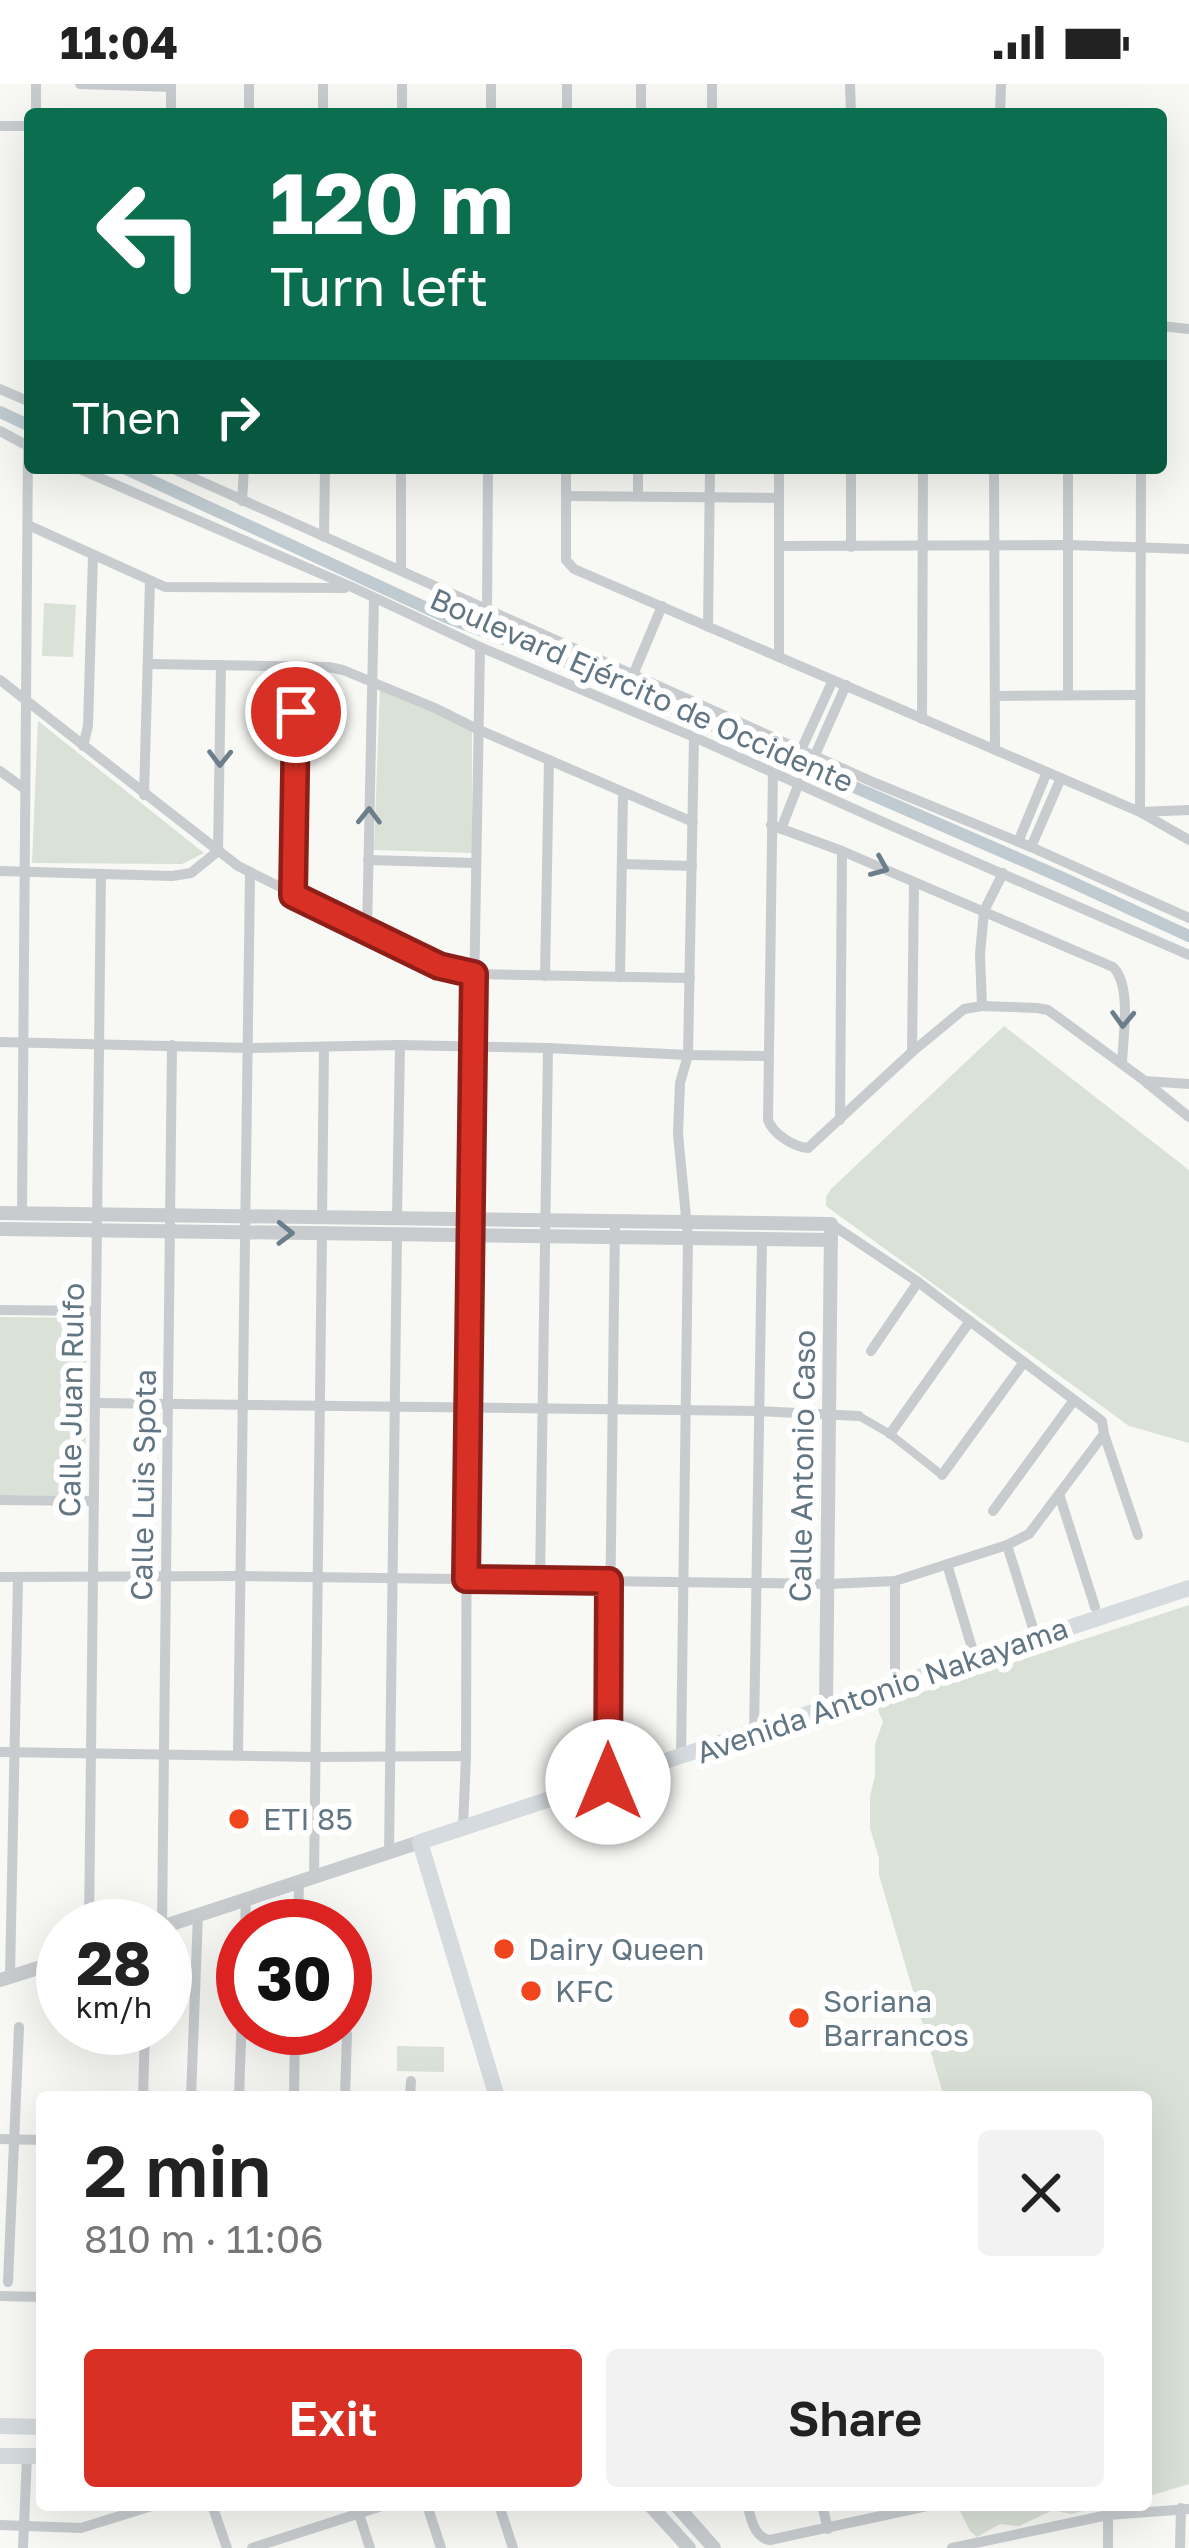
<!DOCTYPE html>
<html lang="en">
<head>
<meta charset="utf-8">
<style>
  :root { --surface:#fff; --page:#f2f2f2; --text:#222; --muted:#767676; --accent:#d93025 }
  body { margin:0; font-family:"Golos Text",sans-serif; background:var(--page); color:var(--text); height:100vh; display:flex; flex-direction:column; font-size:45px; white-space:nowrap }
  * { box-sizing:border-box; margin:0 }
  p { font-size:39px; color:var(--muted) }
  .icon { flex:none; width:66px; height:66px; fill:none; stroke:currentColor; stroke-width:2; stroke-linecap:round; stroke-linejoin:round }
  .map { position:relative; flex:1; overflow:hidden }
  .panel { position:absolute; left:36px; top:2007px; width:1116px; height:420px; display:flex; flex-direction:column; background:var(--surface); border-radius:12px; box-shadow:0 12px 48px #0002 }
  .panel>* { flex:none }
  .guide { position:absolute; left:24px; top:24px; width:1143px; height:366px; border-radius:12px; box-shadow:0 12px 48px #0002; background:#0b6e4f; color:#fff; overflow:hidden }
  .speed { position:absolute; left:36px; top:1815px; display:flex; gap:24px; font-size:60px; font-weight:700; text-align:center }
  .speed>* { display:grid; place-content:center; width:156px; height:156px; border-radius:50%; background:var(--surface); box-shadow:0 12px 48px #0002; line-height:1 }
  .speed small { font-size:30px; font-weight:400 }
  .speed .limit { border:18px solid #d22; background:#fff; color:#111 }
  .pin { position:absolute; display:grid; place-items:center; width:102px; height:102px; color:#fff; margin:-51px; border:6px solid #fff; border-radius:50%; box-shadow:0 3px 12px #0007 }
  .me { position:absolute; width:132px; margin:-66px; rotate:0deg; stroke-linejoin:round; filter:drop-shadow(0 0 9px #0008) }
  .turn { display:flex; align-items:center; gap:42px; height:252px; padding:0 48px; font-size:54px }
  .turn .icon { width:156px; height:156px; stroke-width:2.5 }
  .turn b { display:block; font-size:84px; line-height:102px }
  .then { display:flex; align-items:center; height:114px; padding:0 48px; background:#0003; gap:24px; font-size:45px }
  .round { display:grid; place-items:center; flex:none; width:126px; height:126px; border-radius:12px; background:var(--page) }
  .headline { display:flex; align-items:center; justify-content:space-between; height:204px; padding:0 48px }
  h1 { font-size:72px; font-weight:600; line-height:90px }
  .cta { display:flex; gap:24px; margin-top:auto; padding:24px 48px }
  .cta a { flex:1; height:138px; border-radius:12px; background:var(--accent); color:#fff; font-size:48px; font-weight:600; line-height:138px; text-align:center }
  .cta a+a { background:var(--page); color:var(--text) }
  .status { display:flex; justify-content:space-between; align-items:center; height:84px; padding:0 60px; background:var(--surface); direction:ltr }
  .status svg { height:33px; fill:currentColor }
  .map>svg:first-child { display:block }
  .green { fill:#dae1d6 }
  .lines { fill:none; stroke-linecap:round; stroke-linejoin:round }
  .canal { stroke:#bfcbd0; stroke-width:12 }
  .pedestrian { stroke:#c8cccf; stroke-width:8 }
  .minor { stroke:#c8cccf; stroke-width:10 }
  .tertiary { stroke:#c8cccf; stroke-width:14 }
  .primary { stroke:#d6dbdf; stroke-width:16 }
  .oneway { stroke:#6b7e8b }
  .route-casing { stroke:#8d1f18; stroke-width:30 }
  .route { stroke:#d93025; stroke-width:21 }
  .poi-dot { fill:#f1451d; stroke:#fff; stroke-width:4.5 }
  .labels { text-anchor:middle; dominant-baseline:central; stroke-width:12; stroke-linejoin:round; paint-order:stroke }
  .street-label { font-size:30px; fill:#617583; stroke:#fff }
  .poi-label { font-size:30px; fill:#617583; stroke:#fff; text-anchor:start }
</style>
</head>
<body>
<div class="status"><b>11:04</b><svg viewBox="0 0 49 12"><path d="M0 12V9h3v3zM5 12V6h3v6zM10 12V3h3v9zM15 12V0h3v12zM26 1h20v11H26zM47 4h2v5h-2z"/></svg></div>
<div class="map">
<svg width="1189" height="2464" viewBox="0 0 1189 2464">
  <rect width="100%" height="100%" fill="#f8f8f5"/>
  <g class="green">
    <path d="M44 519 76 521 73 573 42 572Z"/>
    <path d="M380 601 472 646V769L374 766Z"/>
    <path d="M38 637 204 769 182 780 32 779Z"/>
    <path d="M1004 942 1189 1086V1359L1129 1342 826 1122V1113L831 1105Z"/>
    <path d="M0 1233 87 1234 85 1412 0 1411Z"/>
    <path d="M1189 1521V2400L1146 2413V2013H944L879 1791V1774L870 1744V1713L875 1691V1660L883 1638 878 1626 880 1622Z"/>
    <path d="M397 1962 444 1963V1988L397 1987Z"/>
    <path d="M957 2421H1107L1071 2430 1053 2426 1019 2442 1000 2440 977 2453 970 2447Z"/>
  </g>
  <g class="lines">
    <g class="canal">
      <path d="M0 328 30 342"/>
      <path d="M124 384 448 534 581 584 1063 794 1189 852"/>
    </g>
    <path class="pedestrian" d="M859 1332 890 1350 942 1391"/>
    <g class="minor">
      <path d="M80 0 171 3"/>
      <path d="M249 0V30"/>
      <path d="M323 0V30"/>
      <path d="M850 0 851 30"/>
      <path d="M36 30V0"/>
      <path d="M171 30V0"/>
      <path d="M402 30V0"/>
      <path d="M491 30V0"/>
      <path d="M567 30V0"/>
      <path d="M641 30V0"/>
      <path d="M712 30V0"/>
      <path d="M1000 30 1001 0"/>
      <path d="M0 42H30"/>
      <path d="M1161 242 1189 245"/>
      <path d="M0 305 30 318"/>
      <path d="M0 347 30 363"/>
      <path d="M77 384 354 504 480 563 694 653 883 738 1189 871"/>
      <path d="M171 384 875 699 1031 763 1189 834"/>
      <path d="M566 384V476L574 485 1140 728 1189 756"/>
      <path d="M851 384V463"/>
      <path d="M994 384 995 666"/>
      <path d="M1141 384 1140 728 1189 726"/>
      <path d="M566 412 779 414"/>
      <path d="M638 412V384"/>
      <path d="M242 417 244 384"/>
      <path d="M28 441 165 503 345 504"/>
      <path d="M324 453 325 384"/>
      <path d="M779 462 1069 461 1189 465"/>
      <path d="M401 486V384"/>
      <path d="M487 526 488 384"/>
      <path d="M708 543 710 384"/>
      <path d="M779 572V384"/>
      <path d="M148 580 329 583 343 586 435 624 477 645 693 738"/>
      <path d="M633 591 662 522"/>
      <path d="M0 596 238 782 439 882 474 890 690 894"/>
      <path d="M1068 611V384"/>
      <path d="M996 612 1138 611"/>
      <path d="M922 635 923 384"/>
      <path d="M83 662 88 642 93 471"/>
      <path d="M801 666 833 596"/>
      <path d="M815 671 846 601"/>
      <path d="M0 687 25 705"/>
      <path d="M773 688 768 1036C773 1050 794 1063 808 1064L912 968 964 925 982 922 1037 924 1048 926 1145 997 1189 1000"/>
      <path d="M144 711 150 497"/>
      <path d="M771 741 842 767 1113 883C1132 902 1123 952 1122 979"/>
      <path d="M781 745 799 699"/>
      <path d="M1018 758 1047 688"/>
      <path d="M1031 763 1061 694"/>
      <path d="M368 776 475 779"/>
      <path d="M622 780 692 782"/>
      <path d="M0 787 172 792 191 789 218 767 221 581"/>
      <path d="M293 811 297 582"/>
      <path d="M367 849 374 515"/>
      <path d="M545 892 549 676"/>
      <path d="M620 893 623 709"/>
      <path d="M982 922 980 870 984 827 1003 789"/>
      <path d="M0 958 250 964 400 961 548 964 688 971 768 972"/>
      <path d="M912 968 914 798"/>
      <path d="M1147 999 1189 1033"/>
      <path d="M840 1036 842 767"/>
      <path d="M22 1130 28 363"/>
      <path d="M322 1134 324 964"/>
      <path d="M397 1134 400 961"/>
      <path d="M0 1226 96 1227"/>
      <path d="M871 1267 918 1198"/>
      <path d="M95 1319 759 1327 859 1332"/>
      <path d="M890 1350 970 1237"/>
      <path d="M1104 1350 1138 1451"/>
      <path d="M942 1391 1024 1278"/>
      <path d="M1059 1410 1095 1523"/>
      <path d="M0 1416 94 1417"/>
      <path d="M993 1427 1074 1316"/>
      <path d="M1007 1461 1033 1544"/>
      <path d="M947 1480 972 1564"/>
      <path d="M0 1493 241 1492 828 1500 895 1497 1007 1461 1029 1450 1104 1350 1102 1337 918 1198 831 1140"/>
      <path d="M540 1496 548 964"/>
      <path d="M895 1585V1497"/>
      <path d="M754 1650 762 1156"/>
      <path d="M0 1668 316 1673 466 1672 463 1743"/>
      <path d="M238 1671 250 790"/>
      <path d="M466 1672 467 1324 480 563"/>
      <path d="M681 1674 688 1154 678 1050 680 999 688 971 694 653"/>
      <path d="M608 1698 615 1138"/>
      <path d="M389 1769 397 1151"/>
      <path d="M314 1793 322 1150"/>
      <path d="M89 1842 101 790"/>
      <path d="M162 1842 172 961"/>
      <path d="M245 1842 246 1816"/>
      <path d="M298 1842 299 1798"/>
      <path d="M10 1893 18 1493"/>
      <path d="M143 2013 145 1946"/>
      <path d="M191 2013 198 1831"/>
      <path d="M239 2013 243 1900"/>
      <path d="M294 2013 295 1944"/>
      <path d="M345 2013 347 1950"/>
      <path d="M410 2013 411 1997"/>
      <path d="M0 2055 42 2056"/>
      <path d="M8 2198 19 1943"/>
      <path d="M0 2212 42 2213"/>
      <path d="M212 2421 227 2464"/>
      <path d="M427 2421 441 2464"/>
      <path d="M499 2421 513 2464"/>
      <path d="M747 2421C752 2435 753 2453 770 2456L927 2422"/>
      <path d="M822 2421 828 2445"/>
      <path d="M359 2430 370 2464"/>
      <path d="M0 2441 81 2444 155 2421"/>
      <path d="M23 2464 27 2372"/>
      <path d="M252 2464 385 2421"/>
      <path d="M952 2464 1108 2431 1189 2425"/>
      <path d="M1108 2464V2431"/>
      <path d="M1180 2464 1181 2424"/>
    </g>
    <g class="tertiary">
      <path d="M0 1129 831 1140 826 1624"/>
      <path d="M0 1145 831 1156"/>
      <path d="M165 1842 420 1758"/>
      <path d="M0 1896 63 1876"/>
      <path d="M650 2421 689 2464"/>
      <path d="M676 2421 714 2464"/>
    </g>
    <g class="primary">
      <path d="M497 2013 420 1758 1189 1504"/>
      <path d="M0 2342 42 2343"/>
      <path d="M0 2372H42"/>
    </g>
  </g>
  <defs><path id="oneway-chevron" d="M-2-3.5L2.5 0L-2 3.5" fill="none" stroke-width="1.6" stroke-linecap="round" stroke-linejoin="round" transform="scale(3)"/></defs>
  <g class="oneway">
    <use href="#oneway-chevron" transform="translate(220 674) rotate(91)"/>
    <use href="#oneway-chevron" transform="translate(369 732) rotate(-89)"/>
    <use href="#oneway-chevron" transform="translate(880 783) rotate(23)"/>
    <use href="#oneway-chevron" transform="translate(1123 935) rotate(92)"/>
    <use href="#oneway-chevron" transform="translate(285 1149) rotate(1)"/>
  </g>
  <g class="lines">
    <g class="route-casing">
      <path id="route" d="M296 628 293 811 439 882 474 890 466 1495 609 1497 608 1698"/>
    </g>
    <use href="#route" class="route"/>
  </g>
  <g class="poi-dot">
    <circle cx="239" cy="1735" r="12"/>
    <circle cx="504" cy="1865" r="12"/>
    <circle cx="531" cy="1907" r="12"/>
    <circle cx="799" cy="1934" r="12"/>
  </g>
  <g class="labels">
    <g class="street-label">
      <text transform="translate(642 606) rotate(24)">Boulevard Ejército de Occidente</text>
      <text transform="translate(71 1316) rotate(-89)">Calle Juan Rulfo</text>
      <text transform="translate(802 1382) rotate(-89)">Calle Antonio Caso</text>
      <text transform="translate(143 1401) rotate(-89)">Calle Luis Spota</text>
      <text transform="translate(882 1606) rotate(-19)">Avenida Antonio Nakayama</text>
    </g>
    <g class="poi-label">
      <text x="263" y="1735">ETI 85</text>
      <text x="528" y="1865">Dairy Queen</text>
      <text x="555" y="1907">KFC</text>
      <text x="823" y="1917">Soriana<tspan x="823" dy="34">Barrancos</tspan></text>
    </g>
  </g>
</svg>
<div class="speed"><div>28<small>km/h</small></div><div class="limit">30</div></div>
<div class="pin" style="left:296px;top:628px;background:#d93025"><svg class="icon" aria-label="arrive" viewBox="0 0 24 24"><path d="M6 21V4h12l-3 4 3 4H6"/></svg></div>
<svg class="me" style="left:608px;top:1698px" viewBox="-20 -20 40 40"><circle r="19" fill="#fff"/><path d="M0-13L10 11 0 6-10 11z" fill="#d93025"/></svg>
<div class="guide">
<div class="turn"><svg class="icon" aria-label="left" viewBox="0 0 24 24"><path d="M17 20v-9H6M10 6l-5 5 5 5"/></svg><div><b>120 m</b>Turn left</div></div>
<div class="then">Then<svg class="icon" aria-label="right" viewBox="0 0 24 24"><path d="M7 20v-9h11M14 6l5 5-5 5"/></svg></div>
</div>
<section class="panel">
<div class="headline"><div><h1>2 min</h1><p>810 m · 11:06</p></div><a class="round"><svg class="icon" aria-label="close" viewBox="0 0 24 24"><path d="M6 6l12 12M18 6L6 18"/></svg></a></div>
<div class="cta"><a>Exit</a><a>Share</a></div>
</section>
</div>
</body>
</html>
